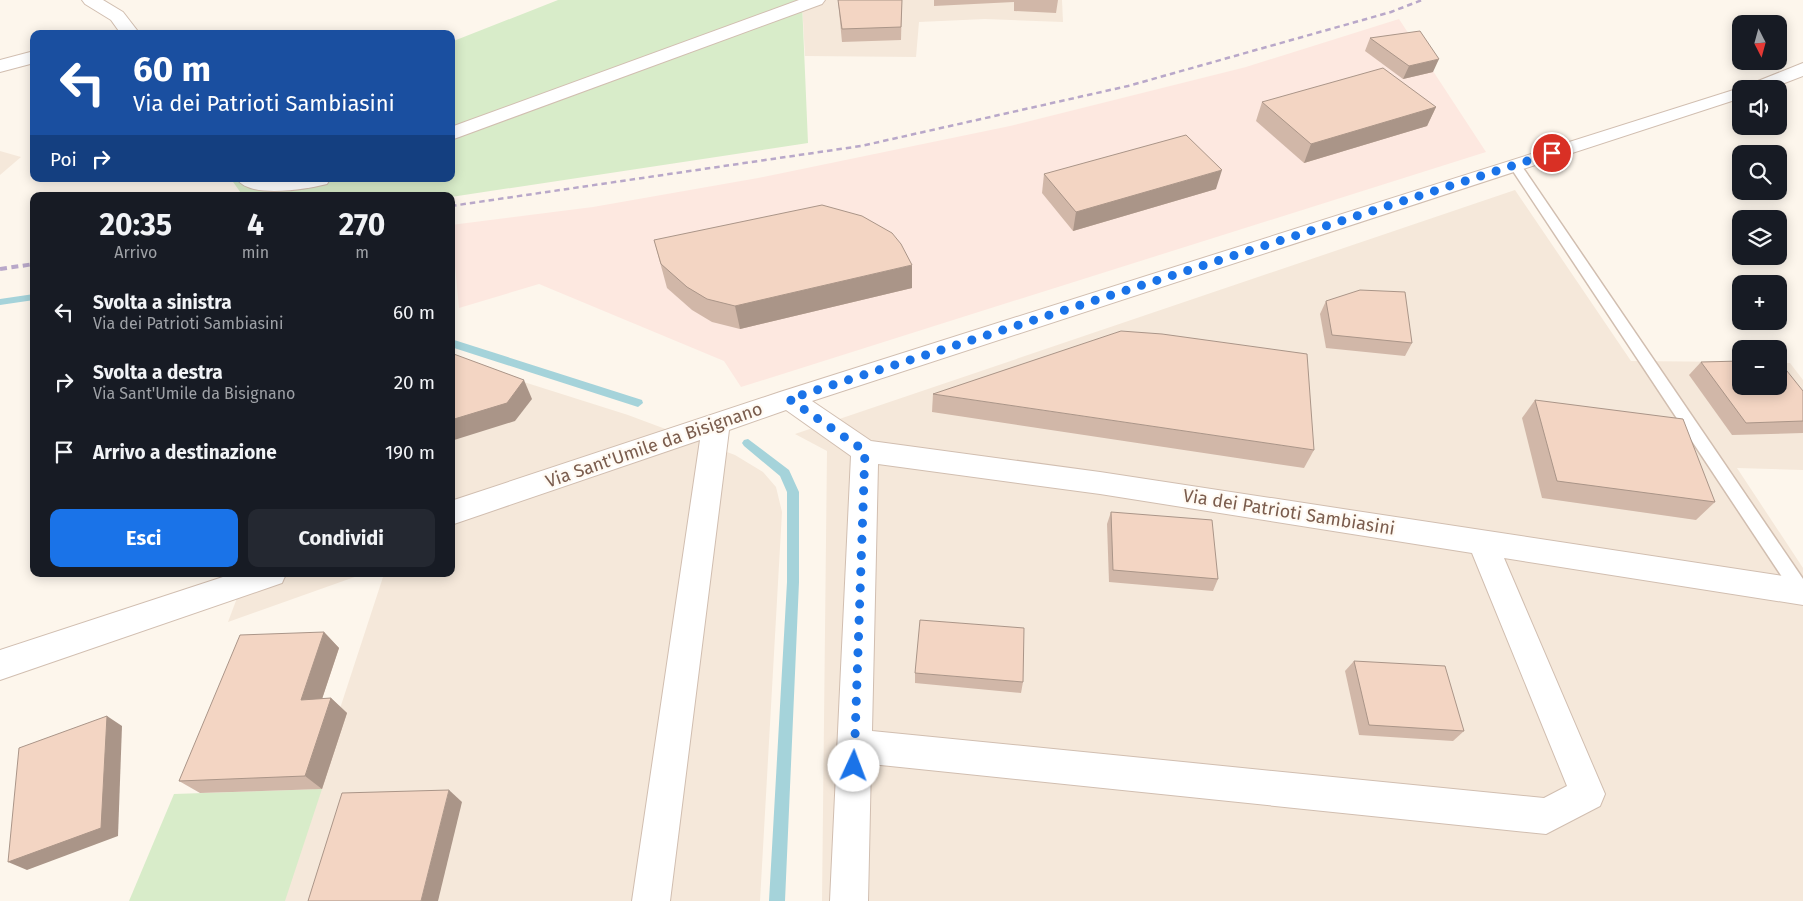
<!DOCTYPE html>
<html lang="it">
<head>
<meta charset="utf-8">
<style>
  :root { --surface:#171b24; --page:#242831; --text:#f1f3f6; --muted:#9ea1a6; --accent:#1a73e8 }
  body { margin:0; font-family:"Fira Sans",sans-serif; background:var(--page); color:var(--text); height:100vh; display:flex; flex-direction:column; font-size:19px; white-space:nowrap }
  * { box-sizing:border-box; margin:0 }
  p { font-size:16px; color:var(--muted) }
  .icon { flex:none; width:28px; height:28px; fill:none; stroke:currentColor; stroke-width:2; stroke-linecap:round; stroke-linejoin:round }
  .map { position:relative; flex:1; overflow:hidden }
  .side { position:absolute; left:30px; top:192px; width:425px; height:385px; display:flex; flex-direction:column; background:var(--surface); border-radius:10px; box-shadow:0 2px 12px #0003 }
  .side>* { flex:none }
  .guide { position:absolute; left:30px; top:30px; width:425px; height:152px; border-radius:10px; box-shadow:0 2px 12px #0003; background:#1a4fa0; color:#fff; overflow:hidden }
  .needle { width:32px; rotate:174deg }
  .buttons { position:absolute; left:1732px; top:15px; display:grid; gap:10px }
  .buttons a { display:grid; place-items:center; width:55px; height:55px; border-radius:10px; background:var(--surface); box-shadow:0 2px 12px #0003; font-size:25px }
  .pin { position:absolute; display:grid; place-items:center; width:42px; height:42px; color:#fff; margin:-21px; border:2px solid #fff; border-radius:50%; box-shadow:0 1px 5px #0007 }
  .me { position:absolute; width:55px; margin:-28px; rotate:2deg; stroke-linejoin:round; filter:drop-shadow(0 0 4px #0008) }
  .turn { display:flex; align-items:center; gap:18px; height:105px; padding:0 20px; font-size:22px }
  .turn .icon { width:65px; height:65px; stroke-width:2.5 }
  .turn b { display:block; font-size:35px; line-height:42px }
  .then { display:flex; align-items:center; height:48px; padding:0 20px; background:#0003; gap:10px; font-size:19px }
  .eta { display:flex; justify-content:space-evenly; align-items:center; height:85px; text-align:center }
  .eta b { font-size:30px; font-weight:700; line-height:35px }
  .cta { display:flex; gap:10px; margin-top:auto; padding:10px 20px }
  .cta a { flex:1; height:58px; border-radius:10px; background:var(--accent); color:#fff; font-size:20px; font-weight:700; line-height:58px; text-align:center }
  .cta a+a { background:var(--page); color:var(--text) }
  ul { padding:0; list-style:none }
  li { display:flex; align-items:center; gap:15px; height:70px; padding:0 20px }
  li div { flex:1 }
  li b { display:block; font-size:19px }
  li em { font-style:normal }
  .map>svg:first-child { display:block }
  .residential { fill:#f5e8da }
  .commercial { fill:#fde8e0 }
  .green { fill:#d8ecc9 }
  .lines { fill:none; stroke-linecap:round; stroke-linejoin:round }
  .stream { fill:#a5d3da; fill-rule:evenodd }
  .service-casing { stroke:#d1beb0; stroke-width:3 }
  .minor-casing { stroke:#d1beb0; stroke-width:2 }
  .service { fill:#fff; fill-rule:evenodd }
  .minor { fill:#fff; fill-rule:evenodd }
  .rail-far1 { stroke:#b9a8c9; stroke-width:2.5; stroke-dasharray:5.5 4; stroke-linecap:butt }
  .rail { stroke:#b9a8c9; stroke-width:4; stroke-dasharray:7 4.5; stroke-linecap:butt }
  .wall { fill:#d1b7a8 }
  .shaded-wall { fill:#aa9588 }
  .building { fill:#f3d5c3; stroke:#aa9588 }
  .route { stroke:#1a73e8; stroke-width:9; stroke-dasharray:0 16.2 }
  .labels { text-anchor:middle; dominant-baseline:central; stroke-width:4.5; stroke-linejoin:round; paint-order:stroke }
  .street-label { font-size:18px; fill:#7a5c4d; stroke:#fffaf3 }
</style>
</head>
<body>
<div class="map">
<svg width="1803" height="901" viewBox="0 0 1803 901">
  <rect width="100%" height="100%" fill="#fdf6ec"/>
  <g class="residential">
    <path d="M806 0H1062L1063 22 985 19 919 22 916 57 805 56 802 2Z"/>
    <path d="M0 151 21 157 0 175Z"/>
    <path d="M1515 190 1631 361 1741 362V386H1779V363H1790L1803 380V470L1737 468 1803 568V901H822L827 451 795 434Z"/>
    <path d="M451 359 628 415 735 455 763 472 776 487 782 512 760 901H277L384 574H451Z"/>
    <path d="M246 574H363L228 622Z"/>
  </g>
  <path class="commercial" d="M1399 19 1486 152 741 387 724 361 539 284 459 308 451 225 593 207 758 178 1010 126 1246 67Z"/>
  <g class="green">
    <path d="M558 0H806L802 2 808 143 451 197 243 196 231 179H451V42Z"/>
    <path d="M322 789 285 901H129L174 794Z"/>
  </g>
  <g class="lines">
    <g class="stream">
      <path d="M34 294V300L0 305V299Z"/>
      <path d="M451 339 642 400 643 403 638 407 451 347Z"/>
      <path d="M748 439 789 470 799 492V582L785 901H769L787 582V492L780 476 744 446 742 443 744 440Z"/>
    </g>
    <g class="service-casing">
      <path id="service" d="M1515 161 1519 162 1803 579V600L1796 598 1509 165Z"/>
    </g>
    <g class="minor-casing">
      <g id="minor">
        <path d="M82 0H103L123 12 140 34H121L111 20 85 4Z"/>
        <path d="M799 0H825L822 4 451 140V127Z"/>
        <path d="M34 51V63L0 72V60Z"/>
        <path d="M1803 63V76L1769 89H1741V98L812 401 871 441 1100 472 1803 579V605L1504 558 1605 794 1600 806 1546 834 871 764 868 901H830L851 456 786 410 729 430 670 901H632L700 440 451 525V501L780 392 1743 87ZM878 464 1100 494 1472 553 1567 786 1544 798 872 731Z"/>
        <path d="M237 179H330L327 184C307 189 250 199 237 179Z"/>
        <path d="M232 574H286L282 583 0 680V650Z"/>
      </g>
    </g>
    <use href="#service" class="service"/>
    <use href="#minor" class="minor"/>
    <path class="rail-far1" d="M451 206 861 146 1128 86 1391 12 1422 0"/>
    <path class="rail" d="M0 269 34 264"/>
  </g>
  <g class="wall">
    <path d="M838 0H902L901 40 842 42Z"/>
    <path d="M934 0H1062H1058L1056 13 1014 11V2L934 6Z"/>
    <path d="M1370 38 1433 72 1403 79 1365 51Z"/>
    <path d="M1262 102 1436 107 1427 126 1304 163 1256 121Z"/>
    <path d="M1044 174 1216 189 1073 231 1042 193Z"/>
    <path d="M654 240 912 288 740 329 712 322 692 310 667 288Z"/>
    <path d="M1326 301 1412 343 1405 356 1326 348 1320 314Z"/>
    <path d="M1701 362 1803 391V433L1732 435 1689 375Z"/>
    <path d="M933 394 1314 450 1304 468 932 412Z"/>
    <path d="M1535 400 1715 502 1696 520 1542 498 1522 418Z"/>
    <path d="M1111 512 1218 579 1213 591 1109 582 1107 524Z"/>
    <path d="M324 632 339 648 322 699 331 698 347 713 322 789 200 793 179 781Z"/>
    <path d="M1354 661 1464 731 1453 741 1359 735 1345 671Z"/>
    <path d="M915 673 1023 682 1021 693 915 683Z"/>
  </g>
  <g class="shaded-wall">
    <path d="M1439 59 1433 72 1403 79 1409 66Z"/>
    <path d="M1436 107 1427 126 1304 163 1311 144Z"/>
    <path d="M1222 170 1216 189 1073 231 1076 212Z"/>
    <path d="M912 265V288L740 329 735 306Z"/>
    <path d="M524 380 532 399 515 421 451 441V420Z"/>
    <path d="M324 632 339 648 317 714 301 700Z"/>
    <path d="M331 698 347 713 322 789 305 776Z"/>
    <path d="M107 716 122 726 118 836 27 870 8 862Z"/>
    <path d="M449 790 462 802 438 901H421Z"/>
  </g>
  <g class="building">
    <path d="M838 0H902L901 27 842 29Z"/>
    <path d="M1420 31 1439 59 1409 66 1370 38Z"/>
    <path d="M1383 68 1436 107 1311 144 1262 102Z"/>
    <path d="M1186 135 1222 170 1076 212 1044 174Z"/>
    <path d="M822 205 862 216 892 233 901 244 912 265 735 306 707 299 687 287 661 264 654 240Z"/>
    <path d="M1360 290 1405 292 1412 343 1332 335 1326 301Z"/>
    <path d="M1121 331 1162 334 1307 354 1314 450 933 394Z"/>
    <path d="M451 353 524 380 507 403 451 420Z"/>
    <path d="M1741 361V386H1779V361L1803 391V421L1746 423 1701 362Z"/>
    <path d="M1535 400 1683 419 1715 502 1557 481Z"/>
    <path d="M1111 512 1212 520 1218 579 1113 570Z"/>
    <path d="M920 620 1024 628 1023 682 915 673Z"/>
    <path d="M324 632 301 700 331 698 305 776 179 781 240 635Z"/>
    <path d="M1354 661 1445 666 1464 731 1369 725Z"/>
    <path d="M107 716 101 828 8 862 19 748Z"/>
    <path d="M449 790 421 901H308L342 793Z"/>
  </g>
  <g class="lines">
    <path class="route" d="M854 766 865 451 789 399 1552 153"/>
  </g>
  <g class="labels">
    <g class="street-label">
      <text transform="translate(654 445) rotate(-19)">Via Sant'Umile da Bisignano</text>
      <text transform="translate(1289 512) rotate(9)">Via dei Patrioti Sambiasini</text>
    </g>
  </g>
</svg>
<div class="buttons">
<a><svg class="needle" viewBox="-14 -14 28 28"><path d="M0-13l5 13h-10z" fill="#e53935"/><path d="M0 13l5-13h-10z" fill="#9ea1a6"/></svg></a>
<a><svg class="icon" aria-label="sound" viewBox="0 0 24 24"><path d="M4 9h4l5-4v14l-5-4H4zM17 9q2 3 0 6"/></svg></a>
<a><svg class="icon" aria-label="search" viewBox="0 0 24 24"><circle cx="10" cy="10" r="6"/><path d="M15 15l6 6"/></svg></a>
<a><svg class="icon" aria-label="layers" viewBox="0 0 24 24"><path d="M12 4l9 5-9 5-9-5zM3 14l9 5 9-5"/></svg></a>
<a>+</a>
<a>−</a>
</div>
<div class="pin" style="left:1552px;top:153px;background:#d93025"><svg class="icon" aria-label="arrive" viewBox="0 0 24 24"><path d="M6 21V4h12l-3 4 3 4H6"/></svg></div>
<svg class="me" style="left:854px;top:766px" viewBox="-20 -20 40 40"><circle r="19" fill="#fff"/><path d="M0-13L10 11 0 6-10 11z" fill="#1a73e8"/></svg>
<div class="guide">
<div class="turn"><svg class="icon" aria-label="left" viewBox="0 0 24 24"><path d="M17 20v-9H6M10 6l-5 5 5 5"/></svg><div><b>60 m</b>Via dei Patrioti Sambiasini</div></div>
<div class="then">Poi<svg class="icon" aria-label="right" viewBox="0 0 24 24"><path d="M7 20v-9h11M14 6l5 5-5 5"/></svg></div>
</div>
<section class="side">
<div class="eta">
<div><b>20:35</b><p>Arrivo</p></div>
<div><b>4</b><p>min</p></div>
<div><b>270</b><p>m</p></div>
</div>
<ul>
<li><svg class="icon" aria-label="left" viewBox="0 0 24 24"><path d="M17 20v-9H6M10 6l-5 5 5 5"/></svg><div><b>Svolta a sinistra</b><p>Via dei Patrioti Sambiasini</p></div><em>60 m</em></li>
<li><svg class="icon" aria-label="right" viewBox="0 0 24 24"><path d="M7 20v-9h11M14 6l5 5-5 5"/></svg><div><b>Svolta a destra</b><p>Via Sant'Umile da Bisignano</p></div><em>20 m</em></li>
<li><svg class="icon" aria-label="arrive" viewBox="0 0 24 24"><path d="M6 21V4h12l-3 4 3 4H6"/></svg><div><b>Arrivo a destinazione</b></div><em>190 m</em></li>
</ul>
<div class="cta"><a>Esci</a><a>Condividi</a></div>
</section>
</div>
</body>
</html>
